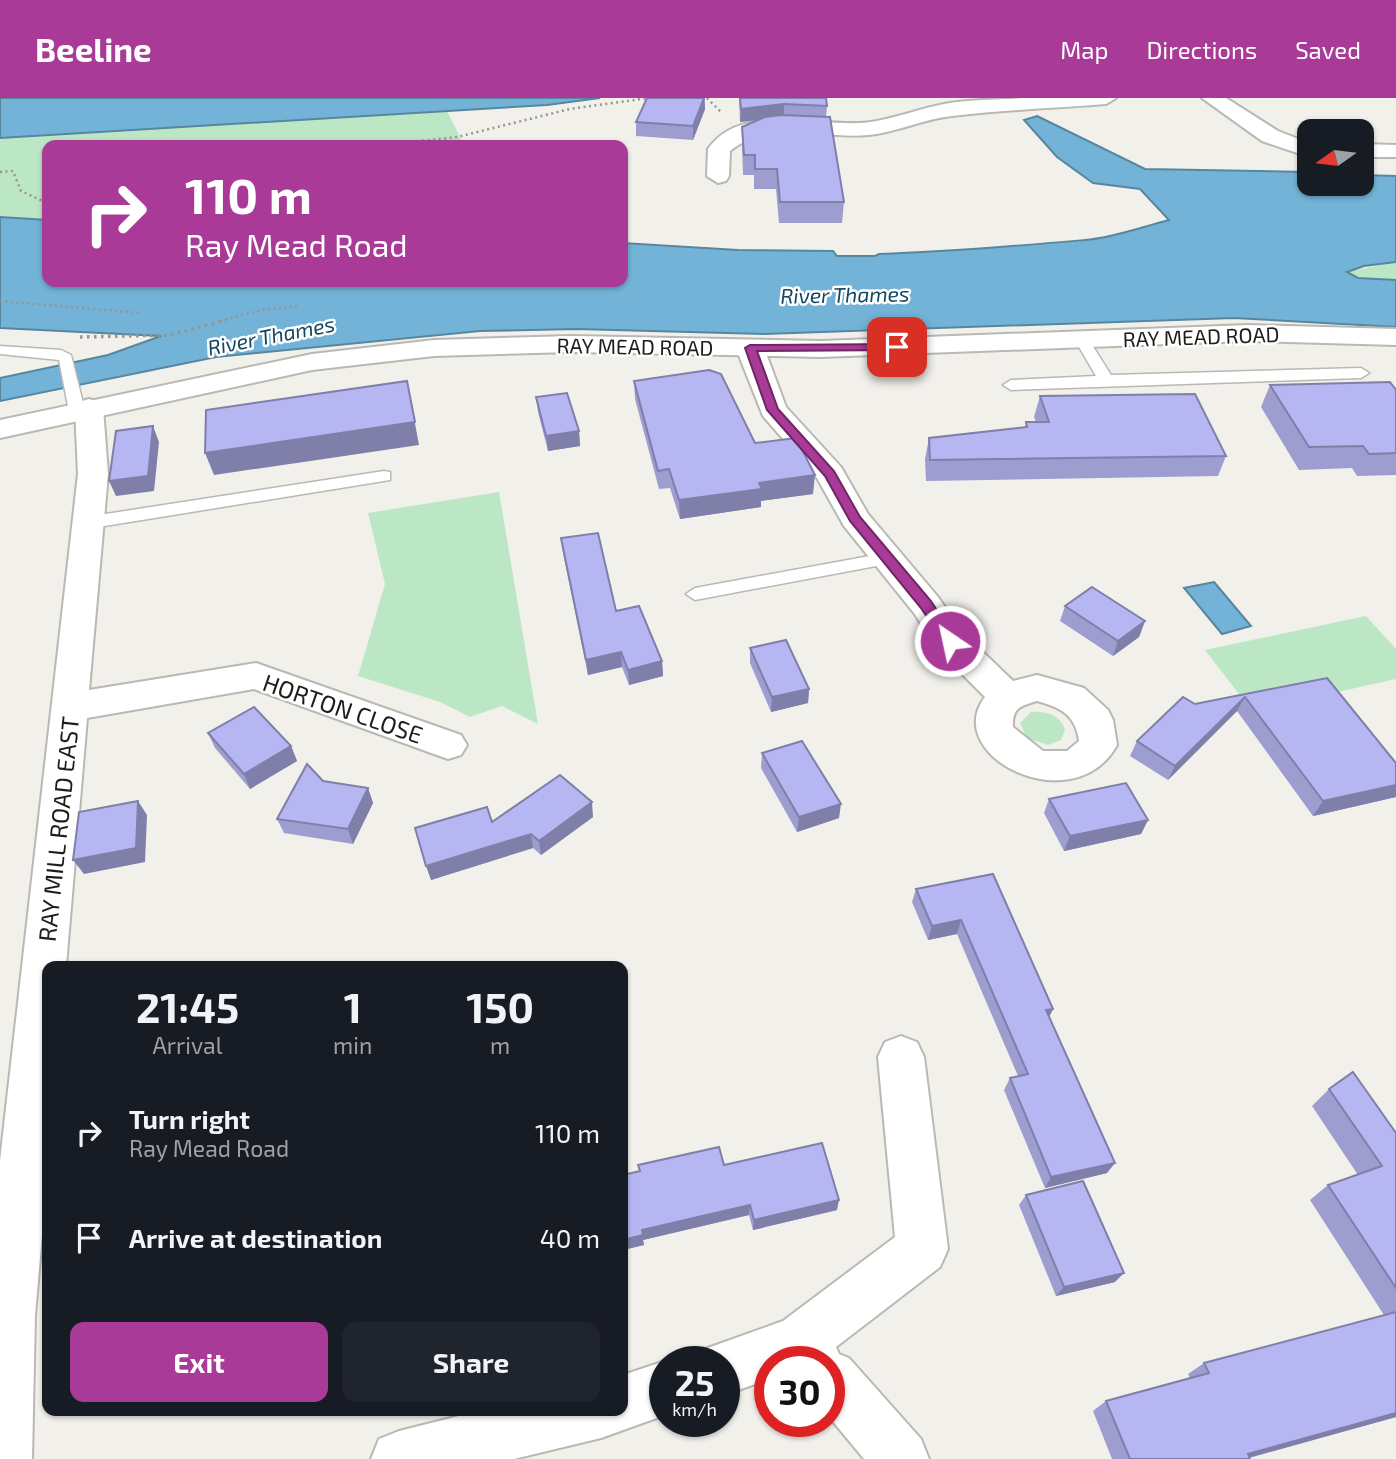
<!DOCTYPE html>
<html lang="en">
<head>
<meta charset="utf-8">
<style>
  :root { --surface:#171b24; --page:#20242c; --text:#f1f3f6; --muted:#9ea1a6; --accent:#a93a98 }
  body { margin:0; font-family:"Exo 2",sans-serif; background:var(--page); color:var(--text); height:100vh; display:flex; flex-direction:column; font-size:26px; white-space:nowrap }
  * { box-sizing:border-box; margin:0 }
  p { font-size:23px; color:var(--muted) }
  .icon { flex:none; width:38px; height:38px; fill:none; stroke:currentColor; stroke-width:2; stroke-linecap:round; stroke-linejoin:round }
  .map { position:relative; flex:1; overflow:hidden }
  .side { position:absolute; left:42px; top:863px; width:586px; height:455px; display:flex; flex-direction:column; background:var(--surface); border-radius:14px; box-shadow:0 2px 5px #0004 }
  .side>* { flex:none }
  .banner { position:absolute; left:42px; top:42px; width:586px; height:147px; border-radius:14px; box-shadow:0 2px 5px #0004; background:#a93a98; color:#fff; overflow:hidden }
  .needle { width:46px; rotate:256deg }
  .buttons { position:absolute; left:1297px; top:21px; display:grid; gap:14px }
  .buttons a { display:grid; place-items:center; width:77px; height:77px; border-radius:14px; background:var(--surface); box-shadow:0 2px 5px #0004; font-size:35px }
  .speed { position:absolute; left:649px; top:1248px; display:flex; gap:14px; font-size:35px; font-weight:700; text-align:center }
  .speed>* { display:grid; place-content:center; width:91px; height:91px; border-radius:50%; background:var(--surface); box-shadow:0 2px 5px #0004; line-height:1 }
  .speed small { font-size:18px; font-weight:400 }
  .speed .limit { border:10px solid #d22; background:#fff; color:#111 }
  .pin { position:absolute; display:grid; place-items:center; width:60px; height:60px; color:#fff; margin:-30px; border-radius:14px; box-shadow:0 4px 10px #0006 }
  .me { position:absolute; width:77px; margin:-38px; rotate:326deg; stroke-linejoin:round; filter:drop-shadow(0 0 5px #0008) }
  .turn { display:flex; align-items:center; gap:24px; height:147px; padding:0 28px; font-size:32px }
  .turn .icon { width:91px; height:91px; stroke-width:2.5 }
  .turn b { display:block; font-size:49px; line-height:60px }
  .eta { display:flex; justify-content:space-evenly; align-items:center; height:119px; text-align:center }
  .eta b { font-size:42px; font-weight:700; line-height:49px }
  .action { display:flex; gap:14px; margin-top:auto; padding:14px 28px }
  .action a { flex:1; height:80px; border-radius:14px; background:var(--accent); color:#fff; font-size:28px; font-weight:700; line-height:80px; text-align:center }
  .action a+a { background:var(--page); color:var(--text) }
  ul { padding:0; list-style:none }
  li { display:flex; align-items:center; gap:21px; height:105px; padding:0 28px }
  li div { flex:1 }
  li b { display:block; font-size:26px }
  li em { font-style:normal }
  header { display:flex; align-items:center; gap:42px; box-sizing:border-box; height:98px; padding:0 35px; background:var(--accent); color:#fff }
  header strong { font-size:33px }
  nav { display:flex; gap:38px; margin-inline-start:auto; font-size:24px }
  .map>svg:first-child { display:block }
  .green { fill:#bce7c5 }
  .water { fill:#72b3d7; stroke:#59869f; stroke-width:2 }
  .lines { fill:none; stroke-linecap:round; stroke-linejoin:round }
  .service-casing { stroke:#bab8b3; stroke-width:3 }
  .minor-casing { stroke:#bab8b3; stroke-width:4 }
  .primary-casing { stroke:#bab8b3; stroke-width:4 }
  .path-far1 { stroke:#969591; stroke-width:2.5; stroke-dasharray:2 3.5; stroke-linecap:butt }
  .path { stroke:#969591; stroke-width:3.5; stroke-dasharray:2.5 4.5; stroke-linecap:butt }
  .service { fill:#fff; fill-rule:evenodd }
  .minor { fill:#fff; fill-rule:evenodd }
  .primary { fill:#fff; fill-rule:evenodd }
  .wall { fill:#9d9dd0 }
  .shaded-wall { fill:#7f7fa9 }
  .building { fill:#b6b6f2; stroke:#7f7fa9; stroke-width:2 }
  .route { fill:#a93a98; stroke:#6e2663; stroke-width:2 }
  .labels { text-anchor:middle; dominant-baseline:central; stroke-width:5; stroke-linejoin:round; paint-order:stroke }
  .far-water-label { font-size:21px; font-style:italic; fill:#11465f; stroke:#fff }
  .far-street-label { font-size:21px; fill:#1e1d1b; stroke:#fff }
  .street-label { font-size:24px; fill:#1e1d1b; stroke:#fff }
</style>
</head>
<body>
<header>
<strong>Beeline</strong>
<nav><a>Map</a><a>Directions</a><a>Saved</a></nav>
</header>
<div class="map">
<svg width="1396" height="1361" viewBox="0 0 1396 1361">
  <rect width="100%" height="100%" fill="#f2f0eb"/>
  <g class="green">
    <path d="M446 11 464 47H47V122L0 119V40Z"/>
    <path d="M1396 164V182L1357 180 1346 174Z"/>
    <path d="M499 394 538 626 502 608 470 619 440 604 358 578 385 486 368 415Z"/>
    <path d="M1366 518 1396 551V581L1252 613 1205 552Z"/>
    <path d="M1031 614C1046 613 1060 617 1065 632L1061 642 1048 647 1027 640 1020 625Z"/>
  </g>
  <g class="water">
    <path d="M0 0H600L547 7 0 40Z"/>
    <path d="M1037 18 1145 71 1309 74V86H1362V77L1396 78V164L1364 168 1347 174 1358 180 1396 182V229L1234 220 764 236 576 231 480 233 216 259 0 303V280L108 257 161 238 0 230V119L47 122V184H623V145L738 152 833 153 837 158H875L879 156C948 154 1016 148 1085 142 1112 140 1142 129 1169 122L1140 91 1093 85 1057 59 1024 22Z"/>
    <path d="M1214 484 1251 528 1222 536 1184 490Z"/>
  </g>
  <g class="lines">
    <g class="service-casing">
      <g id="service">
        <path d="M1082 238 1087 239 1111 277 1361 270 1369 275 1361 280 1011 292 1003 287 1011 282 1096 278 1075 242Z"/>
        <path d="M0 248 61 252 71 257 85 313 83 316 77 318 69 313 59 262 0 256Z"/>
        <path d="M384 373 390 374V382L86 431 77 425 86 419Z"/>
        <path d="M886 455 895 461 892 465 695 502 686 496 695 490Z"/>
      </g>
    </g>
    <g class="minor-casing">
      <g id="minor">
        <path d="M1024 0H1116L1106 6C1055 10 1003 12 952 18 924 21 897 34 869 37 818 42 774 18 730 53L729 78 726 83 718 85 707 78 708 51C742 2 822 31 871 24 896 20 919 11 944 6 969 1 998 2 1024 0Z"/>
        <path d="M1202 0H1226L1278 33 1309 45V59L1262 43Z"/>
        <path d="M1362 46 1396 47V59H1362Z"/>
        <path d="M750 242 760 244 764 250 786 309 841 369 868 416 938 499 962 534 1013 583 1037 577 1084 590 1108 612 1113 622 1117 647C1074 725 940 658 985 599L938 552 914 515 844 428 817 380 763 318 736 250 740 244ZM1037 603C1060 609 1076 617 1079 643L1067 653H1043L1013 629C1012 610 1020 608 1037 603Z"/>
        <path d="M89 301 99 304 103 310 108 376 89 592 256 565 461 637 467 647 461 657 448 661 254 591 87 620 66 868H47V1080L35 1217 32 1361H0V1063L78 376 75 310 79 304Z"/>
        <path d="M901 938 917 944 924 959 948 1151 940 1169 836 1249 839 1256 849 1260 921 1341 929 1361H864L830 1320V1264H770V1281L724 1297V1264H700L705 1251 783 1223 895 1139 878 959 885 944Z"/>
        <path d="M665 1263V1317L601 1340 514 1361H371L379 1341 399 1333 483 1312H623V1277Z"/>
      </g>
    </g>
    <g class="primary-casing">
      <path id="primary" d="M1248 227 1396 231V247L1248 243 821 259 572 254 434 258 312 272 0 340V322L312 256 434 242 572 238 821 243Z"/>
    </g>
    <g class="path-far1">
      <path d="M707 0 721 14"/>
      <path d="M384 47 457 39 570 11 648 0"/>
      <path d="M0 74 13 73 21 93 47 105"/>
      <path d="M0 203 140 215"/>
      <path d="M220 223 261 212 300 208"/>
    </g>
    <path class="path" d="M80 239 170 237 226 222"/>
    <use href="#service" class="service"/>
    <use href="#minor" class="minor"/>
    <use href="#primary" class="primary"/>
  </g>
  <g class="wall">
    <path d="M647 0H705V11L693 42 636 38V24Z"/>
    <path d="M739 0H826L827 8 826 19 844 104 842 125H779L776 91H754V77H743L742 49V29L757 22 740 24Z"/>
    <path d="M634 283 755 345 813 396 761 403V409L680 421 670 390 659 391 635 301Z"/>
    <path d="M1270 287 1396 292V377L1357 378 1352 370 1299 372 1261 309Z"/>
    <path d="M1040 298 1226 358 1218 378 926 383 925 361 929 340 1025 329 1026 324H1036L1034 319Z"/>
    <path d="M536 299 579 333 580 348 548 353 538 314Z"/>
    <path d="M561 440 616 513 662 563 663 578 629 587 622 569 588 577 563 455Z"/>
    <path d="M1065 508 1145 523 1139 539 1113 558 1060 523Z"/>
    <path d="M750 550 809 591 808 605 771 614 750 565Z"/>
    <path d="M1327 580 1396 665V699L1313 718 1237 613 1168 682 1130 658 1137 643 1195 606Z"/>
    <path d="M208 635 291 648 297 663 250 691 215 650Z"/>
    <path d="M762 655 839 720 797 734 761 670Z"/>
    <path d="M323 683 368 690 373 705 353 746 284 735 277 721Z"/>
    <path d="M1049 701 1148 722 1141 736 1064 753 1044 715Z"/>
    <path d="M593 719 541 757 533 750 431 782 492 724Z"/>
    <path d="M993 776 1053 911 1049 919 1107 1075 1045 1090 1004 992 1010 980 1018 978 957 836 928 842 912 804 916 791Z"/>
    <path d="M1329 991 1396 1035V1319L1249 1360 1250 1361H1112L1093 1313 1106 1303 1190 1280 1188 1276 1204 1265 1384 1217 1310 1102 1328 1087 1358 1077 1312 1008Z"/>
    <path d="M724 1067 837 1112 753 1132 749 1117 643 1142 644 1147 623 1152Z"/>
    <path d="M1026 1097 1115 1184 1056 1198 1019 1107Z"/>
  </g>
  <g class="shaded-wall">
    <path d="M704 0 705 11 693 42V28Z"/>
    <path d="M784 6V19L740 24 741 11Z"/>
    <path d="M407 283 419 347 214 377 205 355Z"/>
    <path d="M153 328 159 344 154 393 116 398 109 383Z"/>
    <path d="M579 333 580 348 548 353 546 338Z"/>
    <path d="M815 377 813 396 761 403V409L680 421 679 402 759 385Z"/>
    <path d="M1145 523 1139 539 1113 558 1118 543Z"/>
    <path d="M621 554 622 569 588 577 586 562Z"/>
    <path d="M662 563 663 578 629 587 628 572Z"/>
    <path d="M809 591 808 605 771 614 772 599Z"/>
    <path d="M1245 599 1237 613 1168 682 1175 668Z"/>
    <path d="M291 648 297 663 250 691 244 676Z"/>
    <path d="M1396 687V699L1313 718 1323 703Z"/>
    <path d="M368 690 373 705 353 746 348 731Z"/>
    <path d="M138 703 147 717 145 764 84 776 73 762Z"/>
    <path d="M592 704 593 719 541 757 539 743Z"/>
    <path d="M841 706 839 720 797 734 799 719Z"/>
    <path d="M1148 722 1141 736 1064 753 1070 738Z"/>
    <path d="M531 736 533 750 431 782 426 768Z"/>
    <path d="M961 822 957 836 928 842 932 828Z"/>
    <path d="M1053 911 1047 923 1046 912Z"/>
    <path d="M1115 1065 1107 1075 1045 1090 1051 1079Z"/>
    <path d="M839 1102 837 1112 753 1132 754 1122Z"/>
    <path d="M750 1107 749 1117 643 1142 644 1147 623 1152V1142L642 1132Z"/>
    <path d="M1124 1175 1115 1184 1056 1198 1064 1189Z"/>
    <path d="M1396 1315V1319L1244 1361 1248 1356Z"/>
  </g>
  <g class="building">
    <path d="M647 0H704L693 28 636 24Z"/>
    <path d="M740 0H826L827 8 784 6 741 11Z"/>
    <path d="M781 17 830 19 844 104H780L777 71H755V57H744L742 29 765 19Z"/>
    <path d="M709 272 721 276 755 345 796 340 815 377 759 385 762 391 679 402 669 371 658 373 634 283Z"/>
    <path d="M407 283 415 324 205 355 206 312Z"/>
    <path d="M1390 284 1396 292V355L1369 356 1363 348 1309 349 1270 287Z"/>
    <path d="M567 295 579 333 546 338 536 299Z"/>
    <path d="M1195 296 1226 358 930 362 929 340 1027 329 1026 324H1049L1040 298Z"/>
    <path d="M153 328 148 378 109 383 116 333Z"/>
    <path d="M598 435 616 513 639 508 662 563 628 572 621 554 586 562 561 440Z"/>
    <path d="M1092 489 1145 523 1118 543 1065 508Z"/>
    <path d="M786 542 809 591 772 599 750 550Z"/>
    <path d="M1327 580 1396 665V687L1323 703 1245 599 1175 668 1137 643 1183 599 1195 606Z"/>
    <path d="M254 609 291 648 244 676 208 635Z"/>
    <path d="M802 643 841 706 799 719 762 655Z"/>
    <path d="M307 666 323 683 368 690 348 731 277 721Z"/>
    <path d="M560 677 592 704 539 743 531 736 426 768 415 730 487 709 492 724Z"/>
    <path d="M1126 685 1148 722 1070 738 1049 701Z"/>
    <path d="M138 703 136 750 73 762 79 714Z"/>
    <path d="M993 776 1053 911 1046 912 1115 1065 1051 1079 1010 980 1028 976 961 822 932 828 916 791Z"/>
    <path d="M112 865H194L193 868H111Z"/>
    <path d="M1353 974 1396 1035V1190L1328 1087 1382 1068 1329 991Z"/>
    <path d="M822 1045 839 1102 754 1122 750 1107 642 1132 643 1137 623 1142V1077L640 1073 638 1067 719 1049 724 1067Z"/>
    <path d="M1083 1083 1124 1175 1064 1189 1026 1097Z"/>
    <path d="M1396 1214V1315L1248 1356 1250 1361H1130L1106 1303 1209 1275 1204 1265Z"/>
  </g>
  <path class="route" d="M901 246 903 249 897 252 757 253 778 311 834 373 860 419 931 503 957 543 950 548 945 546 921 510 850 423 825 378 767 312 745 250 750 247Z"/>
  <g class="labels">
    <g class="far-water-label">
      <text transform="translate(845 196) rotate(-1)">River Thames</text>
      <text transform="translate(271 237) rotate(-11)">River Thames</text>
    </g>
    <g class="far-street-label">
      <text transform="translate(1201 238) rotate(-2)">RAY MEAD ROAD</text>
      <text transform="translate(635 248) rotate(1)">RAY MEAD ROAD</text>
    </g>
    <g class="street-label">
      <text transform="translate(343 610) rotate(19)">HORTON CLOSE</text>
      <text transform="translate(58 731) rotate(-84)">RAY MILL ROAD EAST</text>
    </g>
  </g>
</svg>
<div class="buttons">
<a><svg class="needle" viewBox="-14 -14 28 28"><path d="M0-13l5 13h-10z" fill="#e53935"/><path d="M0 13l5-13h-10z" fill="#9ea1a6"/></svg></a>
</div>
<div class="speed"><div>25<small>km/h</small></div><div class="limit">30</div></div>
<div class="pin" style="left:897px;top:249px;background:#d93025"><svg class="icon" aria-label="arrive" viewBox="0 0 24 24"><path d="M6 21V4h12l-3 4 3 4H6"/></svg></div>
<svg class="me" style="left:950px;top:543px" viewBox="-20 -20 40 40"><circle r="17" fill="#a93a98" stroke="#fff" stroke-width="3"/><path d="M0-11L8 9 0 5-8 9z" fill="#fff"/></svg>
<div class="banner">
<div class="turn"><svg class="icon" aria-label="right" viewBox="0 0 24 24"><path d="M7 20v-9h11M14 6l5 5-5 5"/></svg><div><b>110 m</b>Ray Mead Road</div></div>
</div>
<section class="side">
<div class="eta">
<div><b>21:45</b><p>Arrival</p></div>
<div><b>1</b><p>min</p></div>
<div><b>150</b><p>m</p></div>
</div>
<ul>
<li><svg class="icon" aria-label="right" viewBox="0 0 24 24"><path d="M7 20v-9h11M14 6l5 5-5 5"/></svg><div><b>Turn right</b><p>Ray Mead Road</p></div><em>110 m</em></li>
<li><svg class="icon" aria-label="arrive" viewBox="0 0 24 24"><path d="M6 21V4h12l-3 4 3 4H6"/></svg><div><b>Arrive at destination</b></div><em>40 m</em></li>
</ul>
<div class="action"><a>Exit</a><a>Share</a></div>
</section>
</div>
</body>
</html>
